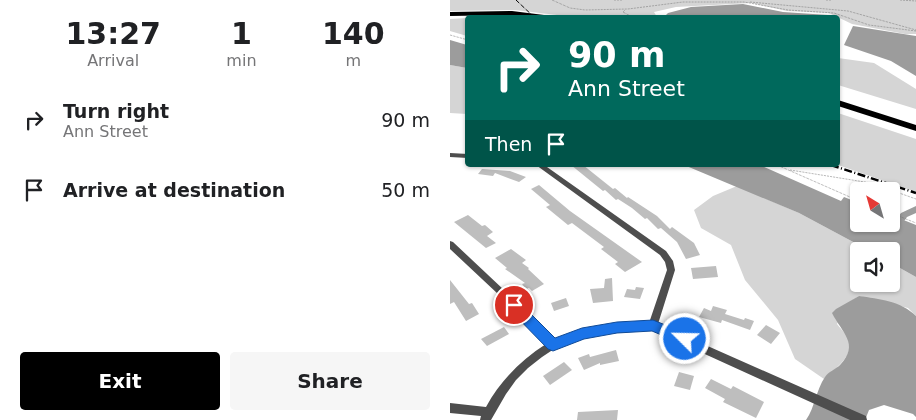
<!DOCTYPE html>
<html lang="en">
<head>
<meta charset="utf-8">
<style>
  :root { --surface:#fff; --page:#f6f6f6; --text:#202124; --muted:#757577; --accent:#000 }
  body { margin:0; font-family:"DejaVu Sans",sans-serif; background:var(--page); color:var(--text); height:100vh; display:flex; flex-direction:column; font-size:19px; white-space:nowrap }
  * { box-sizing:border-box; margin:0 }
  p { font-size:16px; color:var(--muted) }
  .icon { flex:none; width:28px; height:28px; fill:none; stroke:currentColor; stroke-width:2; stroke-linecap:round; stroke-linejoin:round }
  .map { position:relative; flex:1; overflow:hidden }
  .sheet { display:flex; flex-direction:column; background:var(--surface); width:450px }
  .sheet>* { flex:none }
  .guide { position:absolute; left:15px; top:15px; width:375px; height:152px; border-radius:5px; box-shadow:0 1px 4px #0004; background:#00695c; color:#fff; overflow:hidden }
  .needle { width:32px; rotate:323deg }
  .controls { position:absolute; left:400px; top:182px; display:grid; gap:10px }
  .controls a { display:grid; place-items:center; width:50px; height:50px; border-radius:5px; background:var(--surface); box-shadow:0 1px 4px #0004; font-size:25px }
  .pin { position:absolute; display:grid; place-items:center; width:42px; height:42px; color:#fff; margin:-21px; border:2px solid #fff; border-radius:50%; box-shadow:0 1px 5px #0007 }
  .me { position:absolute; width:55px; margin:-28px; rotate:293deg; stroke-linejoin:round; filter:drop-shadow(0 0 4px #0008) }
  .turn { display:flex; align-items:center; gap:18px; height:105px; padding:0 20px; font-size:22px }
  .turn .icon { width:65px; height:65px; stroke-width:2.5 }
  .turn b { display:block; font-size:35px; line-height:42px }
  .then { display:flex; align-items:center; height:48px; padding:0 20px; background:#0003; gap:10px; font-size:19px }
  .eta { display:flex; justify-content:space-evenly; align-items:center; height:85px; text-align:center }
  .eta b { font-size:30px; font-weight:700; line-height:35px }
  .action { display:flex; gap:10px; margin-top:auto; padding:10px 20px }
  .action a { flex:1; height:58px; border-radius:5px; background:var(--accent); color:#fff; font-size:20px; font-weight:700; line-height:58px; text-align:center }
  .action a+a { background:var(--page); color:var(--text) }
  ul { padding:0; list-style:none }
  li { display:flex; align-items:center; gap:15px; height:70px; padding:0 20px }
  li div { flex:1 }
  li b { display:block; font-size:19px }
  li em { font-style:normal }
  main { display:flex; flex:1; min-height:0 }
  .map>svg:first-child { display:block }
  .green { fill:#d5d5d5 }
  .water { fill:#9c9c9c }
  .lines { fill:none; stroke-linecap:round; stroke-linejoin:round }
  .canal { fill:#9c9c9c; fill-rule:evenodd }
  .building { fill:#bebebe }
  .path { stroke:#707070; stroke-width:1; stroke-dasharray:0.5 1; stroke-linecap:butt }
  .minor { fill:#4e4e4e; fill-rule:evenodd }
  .primary { fill:#000; fill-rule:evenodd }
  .rail-far1 { stroke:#000; stroke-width:1; stroke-dasharray:4.5 1 0.5 1; stroke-linecap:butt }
  .rail { stroke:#000; stroke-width:2.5; stroke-dasharray:8 2.5 1 2.5; stroke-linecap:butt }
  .route { fill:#1a73e8; stroke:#114b97 }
</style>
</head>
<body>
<main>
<section class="sheet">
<div class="eta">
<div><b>13:27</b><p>Arrival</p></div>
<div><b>1</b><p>min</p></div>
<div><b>140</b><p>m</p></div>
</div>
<ul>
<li><svg class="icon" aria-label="right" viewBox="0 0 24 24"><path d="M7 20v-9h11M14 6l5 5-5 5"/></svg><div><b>Turn right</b><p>Ann Street</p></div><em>90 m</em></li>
<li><svg class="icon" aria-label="arrive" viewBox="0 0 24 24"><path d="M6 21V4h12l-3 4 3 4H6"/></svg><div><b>Arrive at destination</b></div><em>50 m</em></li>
</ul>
<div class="action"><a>Exit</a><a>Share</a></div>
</section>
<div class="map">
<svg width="466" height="420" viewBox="0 0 466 420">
  <rect width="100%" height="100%" fill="#fff"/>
  <g class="green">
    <path d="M0 0H466V34H455L402 24 379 13 337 11 301 3 226 7 204 12 207 17 132 18 65 10 0 11Z"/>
    <path d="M17 18V36L0 31V19Z"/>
    <path d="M388 58 424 63 466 89V109L388 85Z"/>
    <path d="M0 65 17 68V114L0 113Z"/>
    <path d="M388 113 466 139V192L388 165Z"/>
    <path d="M287 186 349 213 420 251H409V284H441V263L466 277V316L458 308 409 296 398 303 387 324C391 329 397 335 399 340 405 355 383 371 374 379L345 359 328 320 295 280 281 245 251 228 244 210 263 196Z"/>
  </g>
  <g class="water">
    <path d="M293 4 333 12 378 15 386 17 217 18 216 15 218 13 241 7Z"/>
    <path d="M403 26 466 36V76L441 61 394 45Z"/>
    <path d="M0 40 17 45V68L0 65Z"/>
    <path d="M234 165H310L391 201 394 197 409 203V224H441V215L466 225V277L441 263V251H420L349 213Z"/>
    <path d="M409 296C429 299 451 301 466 316V417L463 414 434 405 419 410 415 420H356C365 407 366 390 375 377 378 372 386 369 390 365 410 344 392 333 382 313L386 309Z"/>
  </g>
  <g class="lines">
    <path class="canal" d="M466 206V213L457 217 447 231H441L439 229 451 213Z"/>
  </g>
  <g class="building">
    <path d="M121 165H133L163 189 165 188 177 198 178 197 207 216 220 229 222 227 244 243 250 255 236 259 227 242 211 228 208 229 197 218 195 219 182 208 168 199 166 200 155 190 153 191Z"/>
    <path d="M32 169 60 171 76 177 69 182 45 173 43 176 28 174Z"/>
    <path d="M89 185 120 211 192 262 175 272 165 264 168 262 151 249 154 247 122 223 118 225 96 207 100 205 81 189Z"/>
    <path d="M18 215 32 226 35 225 43 232 37 236 46 243 36 248 4 222Z"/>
    <path d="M61 249 76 260 72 263 79 268 78 269 94 284 82 291 79 288 76 289 72 284 75 283 55 269 57 268 45 258Z"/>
    <path d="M266 266 268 277 243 279 241 268Z"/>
    <path d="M162 278 163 301 143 303 140 289 154 288 155 279Z"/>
    <path d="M0 280 19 304 22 303 29 314 16 321 4 302 0 304Z"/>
    <path d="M186 287 194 288 190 299 174 297 177 289 185 290Z"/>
    <path d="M116 298 119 306 104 311 101 303Z"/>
    <path d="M263 306 277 310 275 314 294 320 295 318 304 321 300 330 272 320 271 323 249 317 254 308 261 311Z"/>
    <path d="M316 325 330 333 321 344 307 335Z"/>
    <path d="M54 327 59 334 37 346 31 339Z"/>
    <path d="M166 350 169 361 150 365V363L134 370 128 358 139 354 140 357Z"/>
    <path d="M114 362 122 370 100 385 93 376Z"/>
    <path d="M229 372 244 376 240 390 224 386Z"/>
    <path d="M261 379 281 389 283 386 314 402 306 418 273 402 275 399 255 388Z"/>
    <path d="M168 410 167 420H127L128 412Z"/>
  </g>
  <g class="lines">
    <g class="path">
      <path d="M102 0 120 8 135 10 178 9 233 2H294L338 10 384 13 419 25 466 31"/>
      <path d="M164 0H173"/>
      <path d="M376 0H381"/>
      <path d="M450 0 466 1"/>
      <path d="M300 2 398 11 466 30"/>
      <path d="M175 10 173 12 184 18"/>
      <path d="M0 35 18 40"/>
      <path d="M327 165 409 201"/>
      <path d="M340 170 421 183 466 199"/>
      <path d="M441 213 466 223"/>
    </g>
    <g class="minor">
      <path d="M0 153 18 154V158L0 157Z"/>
      <path d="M86 165H94L97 167 216 251 223 261 225 270 208 324 416 416 417 420H400L202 330 143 335 120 341 107 347 92 357 78 368 66 380 56 394 41 420H30L31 416 0 413V403L36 407C50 381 71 360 96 344L48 294 0 249V241L3 242 54 290 104 340C134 326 167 325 199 323L217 270 215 262 210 255Z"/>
    </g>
    <g class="primary">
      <path d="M62 11 118 18 62 15 0 16V12Z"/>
      <path d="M388 100 466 125V131L388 106Z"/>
    </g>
    <path class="rail-far1" d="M66 0 85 18"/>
    <path class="rail" d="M381 165 466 193"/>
  </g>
  <path class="route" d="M64 300 69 302 105 338 132 328 167 322 203 320 240 335 242 339 240 343 235 345 202 331 167 333 134 339 103 351 98 349 59 309 57 305 59 302Z"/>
</svg>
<div class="controls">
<a><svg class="needle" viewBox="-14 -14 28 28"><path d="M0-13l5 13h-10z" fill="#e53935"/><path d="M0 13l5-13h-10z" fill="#757577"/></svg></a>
<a><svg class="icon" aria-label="sound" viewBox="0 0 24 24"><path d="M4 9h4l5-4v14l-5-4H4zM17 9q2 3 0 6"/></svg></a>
</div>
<div class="pin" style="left:64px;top:305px;background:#d93025"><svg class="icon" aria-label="arrive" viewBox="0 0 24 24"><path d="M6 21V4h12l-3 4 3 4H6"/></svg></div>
<svg class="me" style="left:235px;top:339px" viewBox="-20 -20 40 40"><circle r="17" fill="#1a73e8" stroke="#fff" stroke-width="3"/><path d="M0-11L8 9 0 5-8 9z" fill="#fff"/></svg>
<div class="guide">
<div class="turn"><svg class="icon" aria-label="right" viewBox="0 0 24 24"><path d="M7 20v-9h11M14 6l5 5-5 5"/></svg><div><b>90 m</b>Ann Street</div></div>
<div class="then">Then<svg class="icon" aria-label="arrive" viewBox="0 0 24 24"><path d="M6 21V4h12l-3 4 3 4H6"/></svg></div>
</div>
</div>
</main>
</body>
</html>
